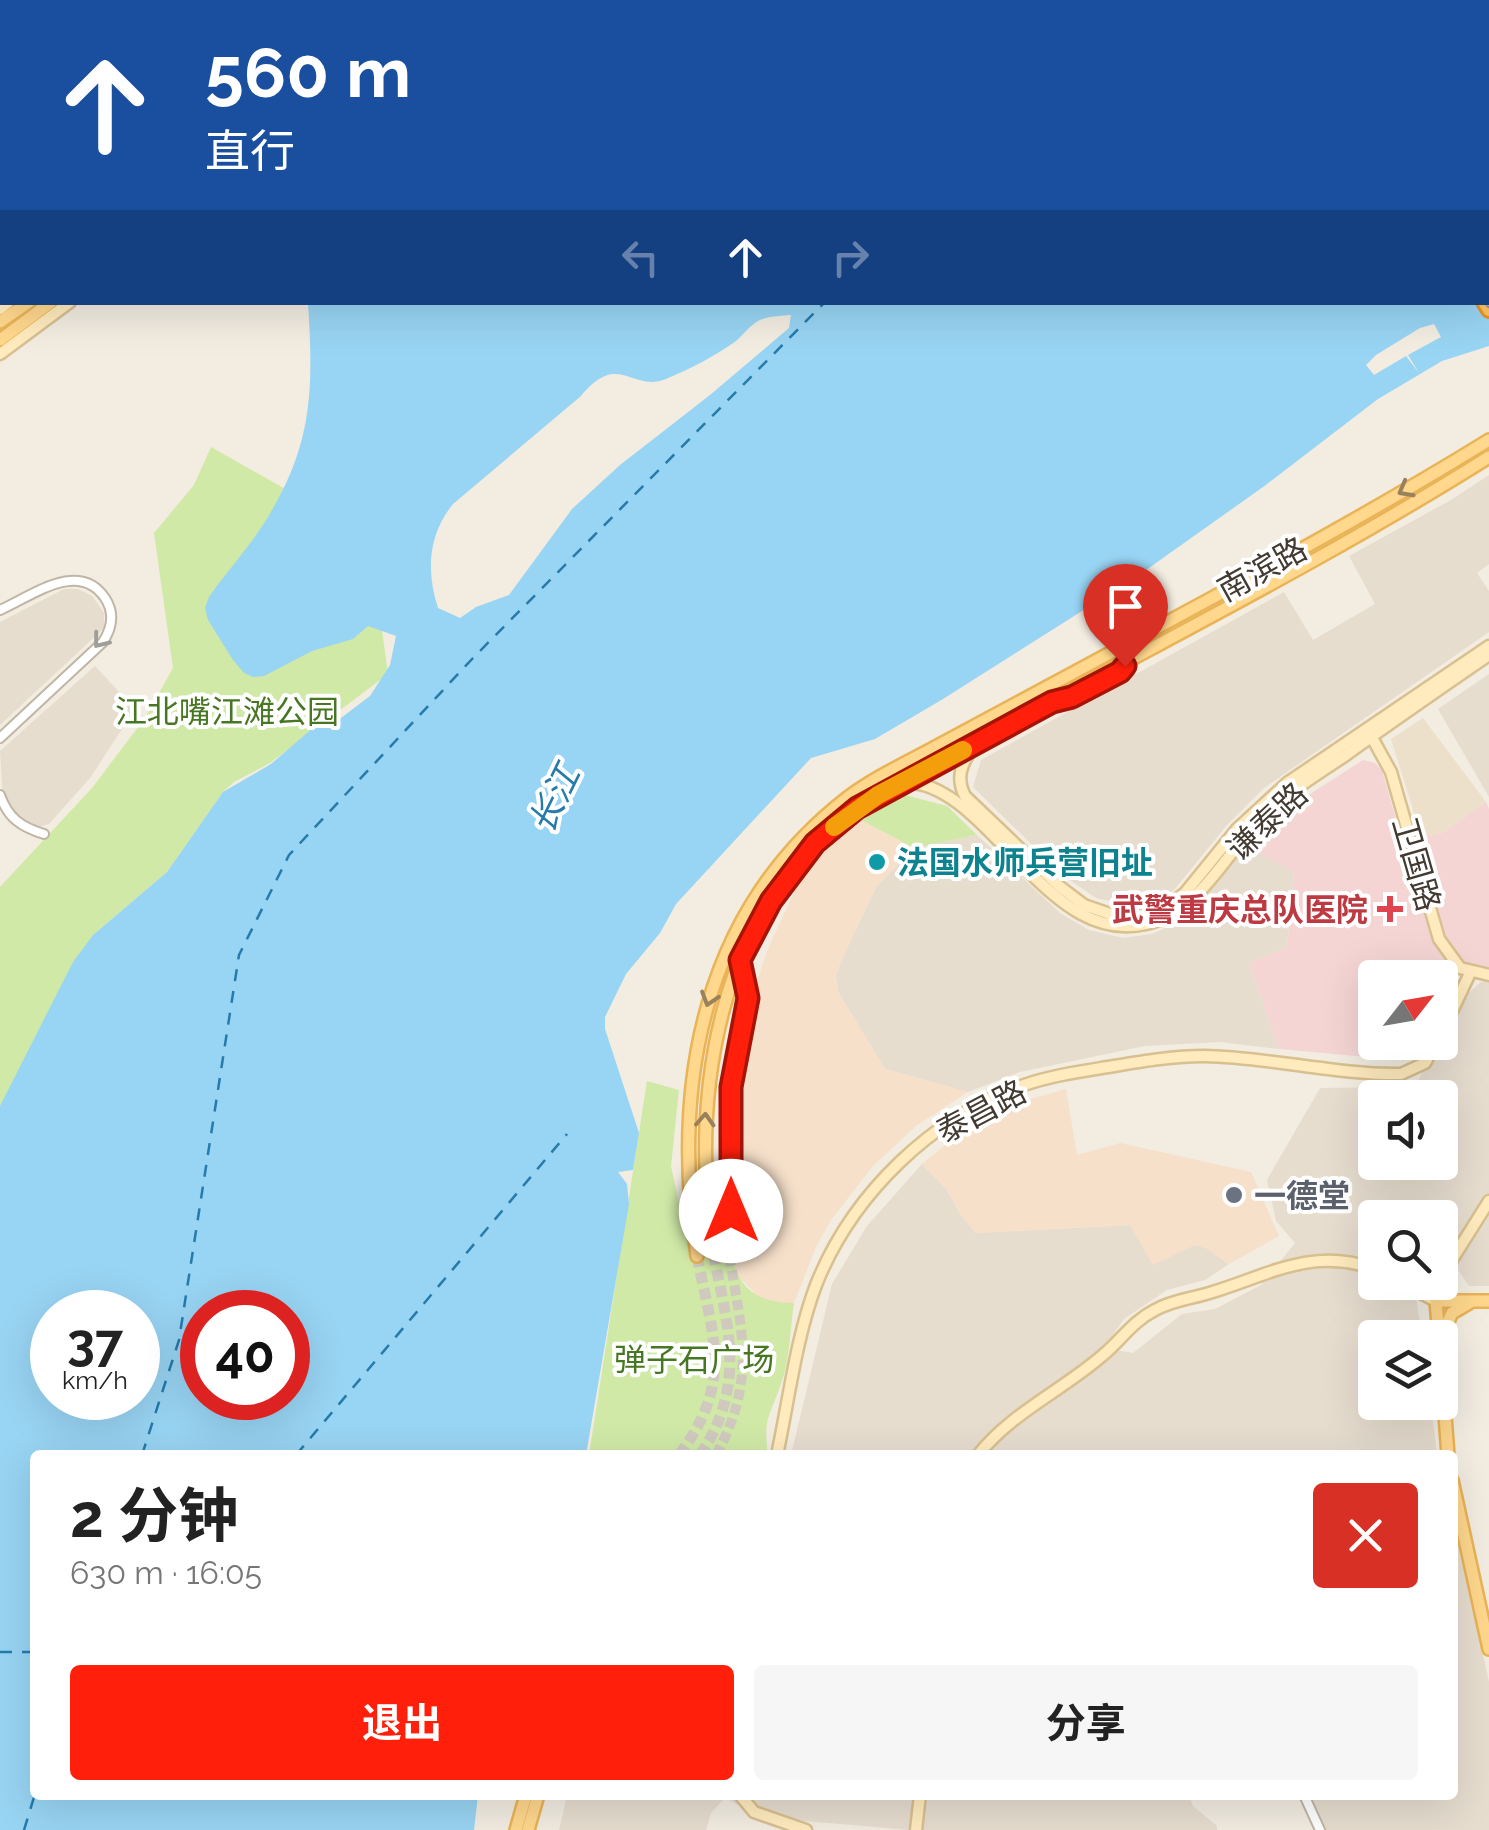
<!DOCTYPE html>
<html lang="zh">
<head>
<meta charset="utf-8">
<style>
  :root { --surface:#fff; --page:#f6f6f6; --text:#222; --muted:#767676; --accent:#ff1f0b }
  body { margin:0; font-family:Raleway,"Noto Sans SC",sans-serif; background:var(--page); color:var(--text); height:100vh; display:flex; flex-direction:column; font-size:38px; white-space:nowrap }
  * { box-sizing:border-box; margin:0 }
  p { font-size:32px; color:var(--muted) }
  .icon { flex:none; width:55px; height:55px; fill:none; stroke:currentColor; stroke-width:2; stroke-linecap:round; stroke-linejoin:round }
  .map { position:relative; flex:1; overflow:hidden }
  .drawer { position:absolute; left:30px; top:1450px; width:1428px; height:350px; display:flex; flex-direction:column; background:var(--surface); border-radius:10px; box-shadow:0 10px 40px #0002 }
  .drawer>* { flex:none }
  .top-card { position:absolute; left:0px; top:0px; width:1490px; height:305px; box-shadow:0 10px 40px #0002; background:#1a4fa0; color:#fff; overflow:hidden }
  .needle { width:65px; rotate:59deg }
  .buttons { position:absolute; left:1358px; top:960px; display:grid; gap:20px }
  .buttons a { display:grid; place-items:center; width:100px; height:100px; border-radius:10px; background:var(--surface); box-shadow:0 10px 40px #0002; font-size:50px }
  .speed { position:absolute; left:30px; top:1290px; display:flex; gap:20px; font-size:50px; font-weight:700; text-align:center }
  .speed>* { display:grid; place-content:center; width:130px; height:130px; border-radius:50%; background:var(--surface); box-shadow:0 10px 40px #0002; line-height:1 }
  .speed small { font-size:25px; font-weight:400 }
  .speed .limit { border:15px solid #d22; background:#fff; color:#111 }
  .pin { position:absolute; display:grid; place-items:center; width:85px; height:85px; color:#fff; margin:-102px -42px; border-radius:50% 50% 50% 0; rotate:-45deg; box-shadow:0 0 10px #0007 }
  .pin .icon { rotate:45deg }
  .me { position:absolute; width:110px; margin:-55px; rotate:0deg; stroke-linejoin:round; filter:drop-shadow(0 0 8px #0008) }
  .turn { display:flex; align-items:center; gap:35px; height:210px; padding:0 40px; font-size:45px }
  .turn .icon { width:130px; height:130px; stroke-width:2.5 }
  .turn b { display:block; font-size:70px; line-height:85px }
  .lanes { display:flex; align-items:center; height:95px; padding:0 40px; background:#0003; justify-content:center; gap:50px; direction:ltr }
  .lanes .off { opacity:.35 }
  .round { display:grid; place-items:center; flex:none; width:105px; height:105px; border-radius:10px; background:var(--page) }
  .summary { display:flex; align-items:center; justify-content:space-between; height:170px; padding:0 40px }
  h1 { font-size:60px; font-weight:700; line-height:75px }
  .primary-button { display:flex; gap:20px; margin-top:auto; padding:20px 40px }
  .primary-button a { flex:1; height:115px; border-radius:10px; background:var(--accent); color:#fff; font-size:40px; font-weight:700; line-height:115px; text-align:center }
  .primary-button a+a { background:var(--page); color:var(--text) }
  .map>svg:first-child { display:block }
  .residential { fill:#e6ddcf; fill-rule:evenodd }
  .commercial { fill:#f6e0ca }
  .education { fill:#ece0ca }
  .medical { fill:#f4d5d3 }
  .green { fill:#d0e9a7 }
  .water { fill:#98d4f3; fill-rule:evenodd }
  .pier { fill:#f2ece1 }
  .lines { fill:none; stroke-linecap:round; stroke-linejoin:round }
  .ferry { stroke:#267bab; stroke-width:2.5; stroke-dasharray:12 10; stroke-linecap:butt }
  .secondary-tunnel { stroke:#cfc9be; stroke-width:10; stroke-dasharray:10 5; stroke-linecap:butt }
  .primary-tunnel { stroke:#cfc9be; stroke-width:11; stroke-dasharray:11 5.5; stroke-linecap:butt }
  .street-casing { stroke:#c0b6a6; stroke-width:12 }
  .secondary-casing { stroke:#d8c090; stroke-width:15 }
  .primary-casing { stroke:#e9b457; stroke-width:16 }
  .highway-casing { stroke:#e59328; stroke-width:18 }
  .street { stroke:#fff; stroke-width:8 }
  .secondary { stroke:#ffebbe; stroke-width:10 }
  .primary { stroke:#ffd78d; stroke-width:11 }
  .highway { stroke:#ffbf5f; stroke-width:12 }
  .rail-casing { stroke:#929292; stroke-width:6 }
  .rail { stroke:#fff; stroke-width:2.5; stroke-dasharray:8; stroke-linecap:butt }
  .oneway { stroke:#98815b }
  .oneway2 { stroke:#a19d98 }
  .route-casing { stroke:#a61407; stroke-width:25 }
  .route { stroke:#ff1f0b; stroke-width:18 }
  .slow { stroke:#f59e0b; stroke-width:18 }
  .culture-dot { fill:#0f9aa8; stroke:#fff; stroke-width:4 }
  .health-dot { fill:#e0444e; stroke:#fff; stroke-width:4 }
  .worship-dot { fill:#6b7280; stroke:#fff; stroke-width:4 }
  .labels { text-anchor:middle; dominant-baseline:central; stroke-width:8; stroke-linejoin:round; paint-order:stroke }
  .street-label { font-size:32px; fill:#433b32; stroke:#fff }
  .park-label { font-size:32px; fill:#487723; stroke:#fff }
  .culture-label { font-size:32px; font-weight:bold; fill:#0d838f; stroke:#fff; text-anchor:start }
  .health-label { font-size:32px; font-weight:bold; fill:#be3a42; stroke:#fff; text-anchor:end }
  .worship-label { font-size:32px; font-weight:bold; fill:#5b616d; stroke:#fff; text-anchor:start }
  .water-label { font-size:35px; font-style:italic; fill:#267bab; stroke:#fff }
</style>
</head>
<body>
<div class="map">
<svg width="1489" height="1830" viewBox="0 0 1489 1830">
  <rect width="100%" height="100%" fill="#f2ece1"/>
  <g class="residential">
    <path d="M1489 475V564L1477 573 1489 591V632L1264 788 1227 825 1174 890 1161 898 1128 905 1096 898 1064 876 973 787 981 760 1284 592 1313 640 1375 604 1349 556 1451 500Z"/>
    <path d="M64 589H78L92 596 104 613V628L0 725V622Z"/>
    <path d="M95 666 135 709 90 778 49 824 35 828 16 817 3 798 0 751Z"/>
    <path d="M1489 674V797L1438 709Z"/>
    <path d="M977 835 1060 913 1089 930 1123 938 1152 934 1185 919 1247 846 1294 871 1287 947 1249 963 1279 1049 1220 1042 1145 1046 1020 1072 968 1092 885 1069 838 992 836 977 840 963 876 887 914 848Z"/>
    <path d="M1481 982H1489V1286H1469L1444 1249 1440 1250V1218H1375V1282L1414 1283 1422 1337 1375 1338V1402L1431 1403 1437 1455H791L832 1284 867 1226 922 1164 947 1189 960 1214 976 1233 1130 1225 1206 1248 1229 1264 1205 1280 1167 1290 1124 1319 1104 1348 1133 1353 1182 1314 1215 1309 1261 1285 1295 1243 1276 1221 1267 1180 1320 1088 1414 1087 1469 993ZM1375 1098H1440V1162H1375Z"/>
    <path d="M1453 1515 1489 1682V1830H1325L1308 1795H1452Z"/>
    <path d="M567 1795H914L910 1830 760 1817 725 1798 711 1813 706 1830H559Z"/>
    <path d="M928 1795H1189L1193 1806 1217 1826V1830H923Z"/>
  </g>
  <g class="commercial">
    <path d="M859 819 914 848 876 887 840 963 836 977 838 992 885 1069 968 1092 916 1126 873 1166 831 1220 816 1247 794 1303H776L760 1298 735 1273 730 1249 736 1213V1086L751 1000 767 951 803 873 831 842Z"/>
    <path d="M1066 1089 1077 1155 1120 1143 1251 1172 1279 1236 1229 1264 1206 1248 1195 1245 1153 1265 1130 1225 976 1233 960 1214 946 1189 922 1164 945 1145 1020 1102Z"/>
  </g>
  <path class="education" d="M1423 718 1486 802 1444 832 1422 838 1391 739Z"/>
  <path class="medical" d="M1363 760 1375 763 1382 771 1403 843 1444 832 1486 802 1489 809V970L1466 963 1453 978 1440 1007V978H1375V1042L1425 1043 1418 1053 1400 1060 1279 1049 1249 963 1287 947 1294 872 1247 846 1299 801Z"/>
  <g class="green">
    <path d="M211 447 294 494 380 616 388 674 270 763 234 782 223 792 167 872 93 935 88 964 0 1120V887L92 788 145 718 173 668 154 533 194 485Z"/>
    <path d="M905 795 947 806 977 835 914 848 859 819Z"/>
    <path d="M647 1081 679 1090 671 1166 691 1259 730 1249C737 1287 755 1303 794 1303 790 1329 790 1360 781 1384 770 1416 763 1418 768 1455H589Z"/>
  </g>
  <path class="water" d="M605 0H1489V346L1442 361 1378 399 1263 487 1139 575 943 699 875 739 811 758 676 904 660 933 626 974 605 1017V1029L639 1133 633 1170 618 1172 627 1184 629 1204 586 1455H35V1795H478L474 1830H0V1106L73 962 93 935 167 872 223 792 271 764 321 721 333 724 370 696 390 665 396 636 368 626 353 639 312 651 264 676 253 677 244 673 233 660 208 620 205 608 209 597C229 568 255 541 272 510 314 439 313 382 308 303L1488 302V2H601ZM791 315 789 328 710 395 620 465 572 509 509 595 476 607 460 618 438 608C426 571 428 535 453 504L581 396C619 350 631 393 666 379 688 370 717 355 736 341 743 335 751 324 760 320 769 316 781 316 791 315ZM52 1312H138V1398H52ZM202 1312H288V1398H202Z"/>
  <path class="pier" d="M1434 324 1441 337 1408 355 1419 373 1406 356 1374 375 1366 365 1376 355 1420 328Z"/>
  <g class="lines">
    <g class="ferry">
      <path d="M1229 2 1233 0"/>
      <path d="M142 1455 179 1340 239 955 289 855 473 658 825 302"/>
      <path d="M296 1455 567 1134"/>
      <path d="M0 1652H35"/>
      <path d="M24 1830 35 1794"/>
    </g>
    <path class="secondary-tunnel" d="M716 1455C758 1378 741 1329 728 1248"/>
    <g class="primary-tunnel">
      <path d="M679 1455C734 1382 713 1338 697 1256"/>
      <path d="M700 1455C747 1386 728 1327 713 1252"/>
    </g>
    <g class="street-casing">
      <g id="street">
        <path d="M6 0 7 2"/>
        <path d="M0 69 2 65"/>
        <path d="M0 610C32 596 79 559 105 598 115 613 112 628 103 642L0 738"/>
        <path d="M0 795C8 818 21 827 44 834"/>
        <path d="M1304 1795 1320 1830"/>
      </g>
    </g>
    <g class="secondary-casing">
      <g id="secondary">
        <path d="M192 0 194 2"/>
        <path d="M219 0 221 2"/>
        <path d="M1488 267 1489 269"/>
        <path d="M0 309 9 302"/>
        <path d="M0 354 70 302"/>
        <path d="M1370 734 1391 772 1439 939 1460 968 1489 975"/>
        <path d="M975 743C964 761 954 775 965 796L1059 886 1084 905 1113 915H1145L1166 907 1185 893 1237 829 1287 783 1489 646"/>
        <path d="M902 783C950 778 995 840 1028 871 1061 903 1096 935 1146 924 1201 913 1228 848 1266 813 1290 791 1319 773 1346 755 1393 721 1441 688 1489 655"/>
        <path d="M1440 1037 1470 973"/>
        <path d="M728 1248 731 1087 748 999 741 961"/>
        <path d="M1400 1282 1436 1301 1450 1263 1489 1201"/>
        <path d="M777 1455C789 1399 796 1338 816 1285 852 1194 933 1116 1024 1085 1053 1075 1084 1071 1114 1066 1144 1061 1174 1056 1204 1056 1270 1057 1336 1075 1401 1074L1425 1063 1437 1042"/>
        <path d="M978 1455C1011 1413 1063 1390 1103 1355 1121 1340 1133 1321 1155 1310 1171 1301 1188 1299 1206 1294 1266 1277 1309 1246 1375 1269"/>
        <path d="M740 1795 754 1812 806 1830"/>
        <path d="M916 1830 920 1795"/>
      </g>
    </g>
    <g class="primary-casing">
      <g id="primary">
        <path d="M259 2 262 0"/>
        <path d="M275 2 278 0"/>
        <path d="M0 322 29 302"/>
        <path d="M0 340 51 302"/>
        <path d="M713 1252C690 1092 717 906 859 807 888 787 921 772 952 756 997 732 1041 708 1085 684 1221 611 1359 539 1489 457"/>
        <path d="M697 1256C671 1084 702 911 847 798 875 777 908 762 939 745 988 719 1037 692 1086 666 1221 593 1358 521 1489 440"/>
        <path d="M1441 1337 1452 1313 1469 1303"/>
        <path d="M1439 1338 1436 1301H1489"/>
        <path d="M1440 1350 1448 1455"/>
        <path d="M1452 1480 1489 1649"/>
        <path d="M516 1830 526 1795"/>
        <path d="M528 1830 538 1795"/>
      </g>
    </g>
    <g class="highway-casing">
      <g id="highway">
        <path d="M1268 0 1270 2"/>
        <path d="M1289 0 1290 2"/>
        <path d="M1488 276 1489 279"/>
        <path d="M1484 302 1489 310"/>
      </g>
    </g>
    <use href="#street" class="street"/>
    <use href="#secondary" class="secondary"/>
    <use href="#primary" class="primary"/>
    <use href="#highway" class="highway"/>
    <g class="rail-casing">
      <g id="rail">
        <path d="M1277 0 1279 2"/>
        <path d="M1487 302 1489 305"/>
      </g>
    </g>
    <use href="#rail" class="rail"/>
  </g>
  <defs><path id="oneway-chevron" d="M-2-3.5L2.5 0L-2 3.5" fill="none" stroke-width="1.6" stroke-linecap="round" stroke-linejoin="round" transform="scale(2.5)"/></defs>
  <g class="oneway">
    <use href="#oneway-chevron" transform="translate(1405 490) rotate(151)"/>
    <use href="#oneway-chevron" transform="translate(709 999) rotate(107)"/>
    <use href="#oneway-chevron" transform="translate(705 1120) rotate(-87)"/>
  </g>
  <use class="oneway2" href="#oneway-chevron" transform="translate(100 641) rotate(128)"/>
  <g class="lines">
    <g class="route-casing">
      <path id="route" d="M731 1211V1087L748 998 740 960 771 901 815 843 857 808 1052 702 1072 697 1120 672 1125 666"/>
    </g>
    <use href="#route" class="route"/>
    <path class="slow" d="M834 827 878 795 963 750"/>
  </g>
  <circle class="culture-dot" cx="877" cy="862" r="10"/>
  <path class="health-dot" d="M1385 894h10v10h10v10h-10v10h-10v-10h-10v-10h10z"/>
  <circle class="worship-dot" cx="1234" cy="1195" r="10"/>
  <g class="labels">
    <g class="street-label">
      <text transform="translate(1262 569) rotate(-29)">南滨路</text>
      <text transform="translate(1267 821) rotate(-43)">谦泰路</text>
      <text transform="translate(1417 864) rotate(74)">卫国路</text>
      <text transform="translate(981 1111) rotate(-28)">泰昌路</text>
    </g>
    <g class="park-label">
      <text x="227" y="711">江北嘴江滩公园</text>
      <text x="694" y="1359">弹子石广场</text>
    </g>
    <g class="culture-label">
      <text x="897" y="862">法国水师兵营旧址</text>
    </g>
    <g class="health-label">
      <text x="1368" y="909">武警重庆总队医院</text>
    </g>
    <g class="worship-label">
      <text x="1254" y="1195">一德堂</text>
    </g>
    <g class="water-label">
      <text transform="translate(554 799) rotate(-64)">长江</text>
    </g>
  </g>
</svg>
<div class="buttons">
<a><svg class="needle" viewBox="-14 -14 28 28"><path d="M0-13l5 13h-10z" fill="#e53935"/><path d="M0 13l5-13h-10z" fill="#767676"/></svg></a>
<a><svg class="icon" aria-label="sound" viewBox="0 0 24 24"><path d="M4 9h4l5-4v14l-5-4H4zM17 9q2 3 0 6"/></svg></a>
<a><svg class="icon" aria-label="search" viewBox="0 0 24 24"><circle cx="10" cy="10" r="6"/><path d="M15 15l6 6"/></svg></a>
<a><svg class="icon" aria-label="layers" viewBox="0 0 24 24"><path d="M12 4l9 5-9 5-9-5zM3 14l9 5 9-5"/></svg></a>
</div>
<div class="speed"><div>37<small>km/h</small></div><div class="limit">40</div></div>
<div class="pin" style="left:1125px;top:666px;background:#d93025"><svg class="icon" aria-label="arrive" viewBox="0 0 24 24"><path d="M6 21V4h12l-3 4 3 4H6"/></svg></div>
<svg class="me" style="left:731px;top:1211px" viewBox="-20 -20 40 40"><circle r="19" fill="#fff"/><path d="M0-13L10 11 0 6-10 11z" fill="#ff1f0b"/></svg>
<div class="top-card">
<div class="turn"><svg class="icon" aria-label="ahead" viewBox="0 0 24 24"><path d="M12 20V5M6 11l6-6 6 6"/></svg><div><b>560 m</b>直行</div></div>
<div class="lanes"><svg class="icon off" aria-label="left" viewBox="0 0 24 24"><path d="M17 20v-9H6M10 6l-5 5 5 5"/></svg><svg class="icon" aria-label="ahead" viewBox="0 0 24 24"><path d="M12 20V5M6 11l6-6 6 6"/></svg><svg class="icon off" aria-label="right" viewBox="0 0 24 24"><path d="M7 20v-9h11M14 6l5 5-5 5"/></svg></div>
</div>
<section class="drawer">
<div class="summary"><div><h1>2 分钟</h1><p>630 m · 16:05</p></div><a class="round" style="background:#d93025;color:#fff"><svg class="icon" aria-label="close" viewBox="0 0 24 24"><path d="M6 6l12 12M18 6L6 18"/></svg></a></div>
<div class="primary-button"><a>退出</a><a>分享</a></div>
</section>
</div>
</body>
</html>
